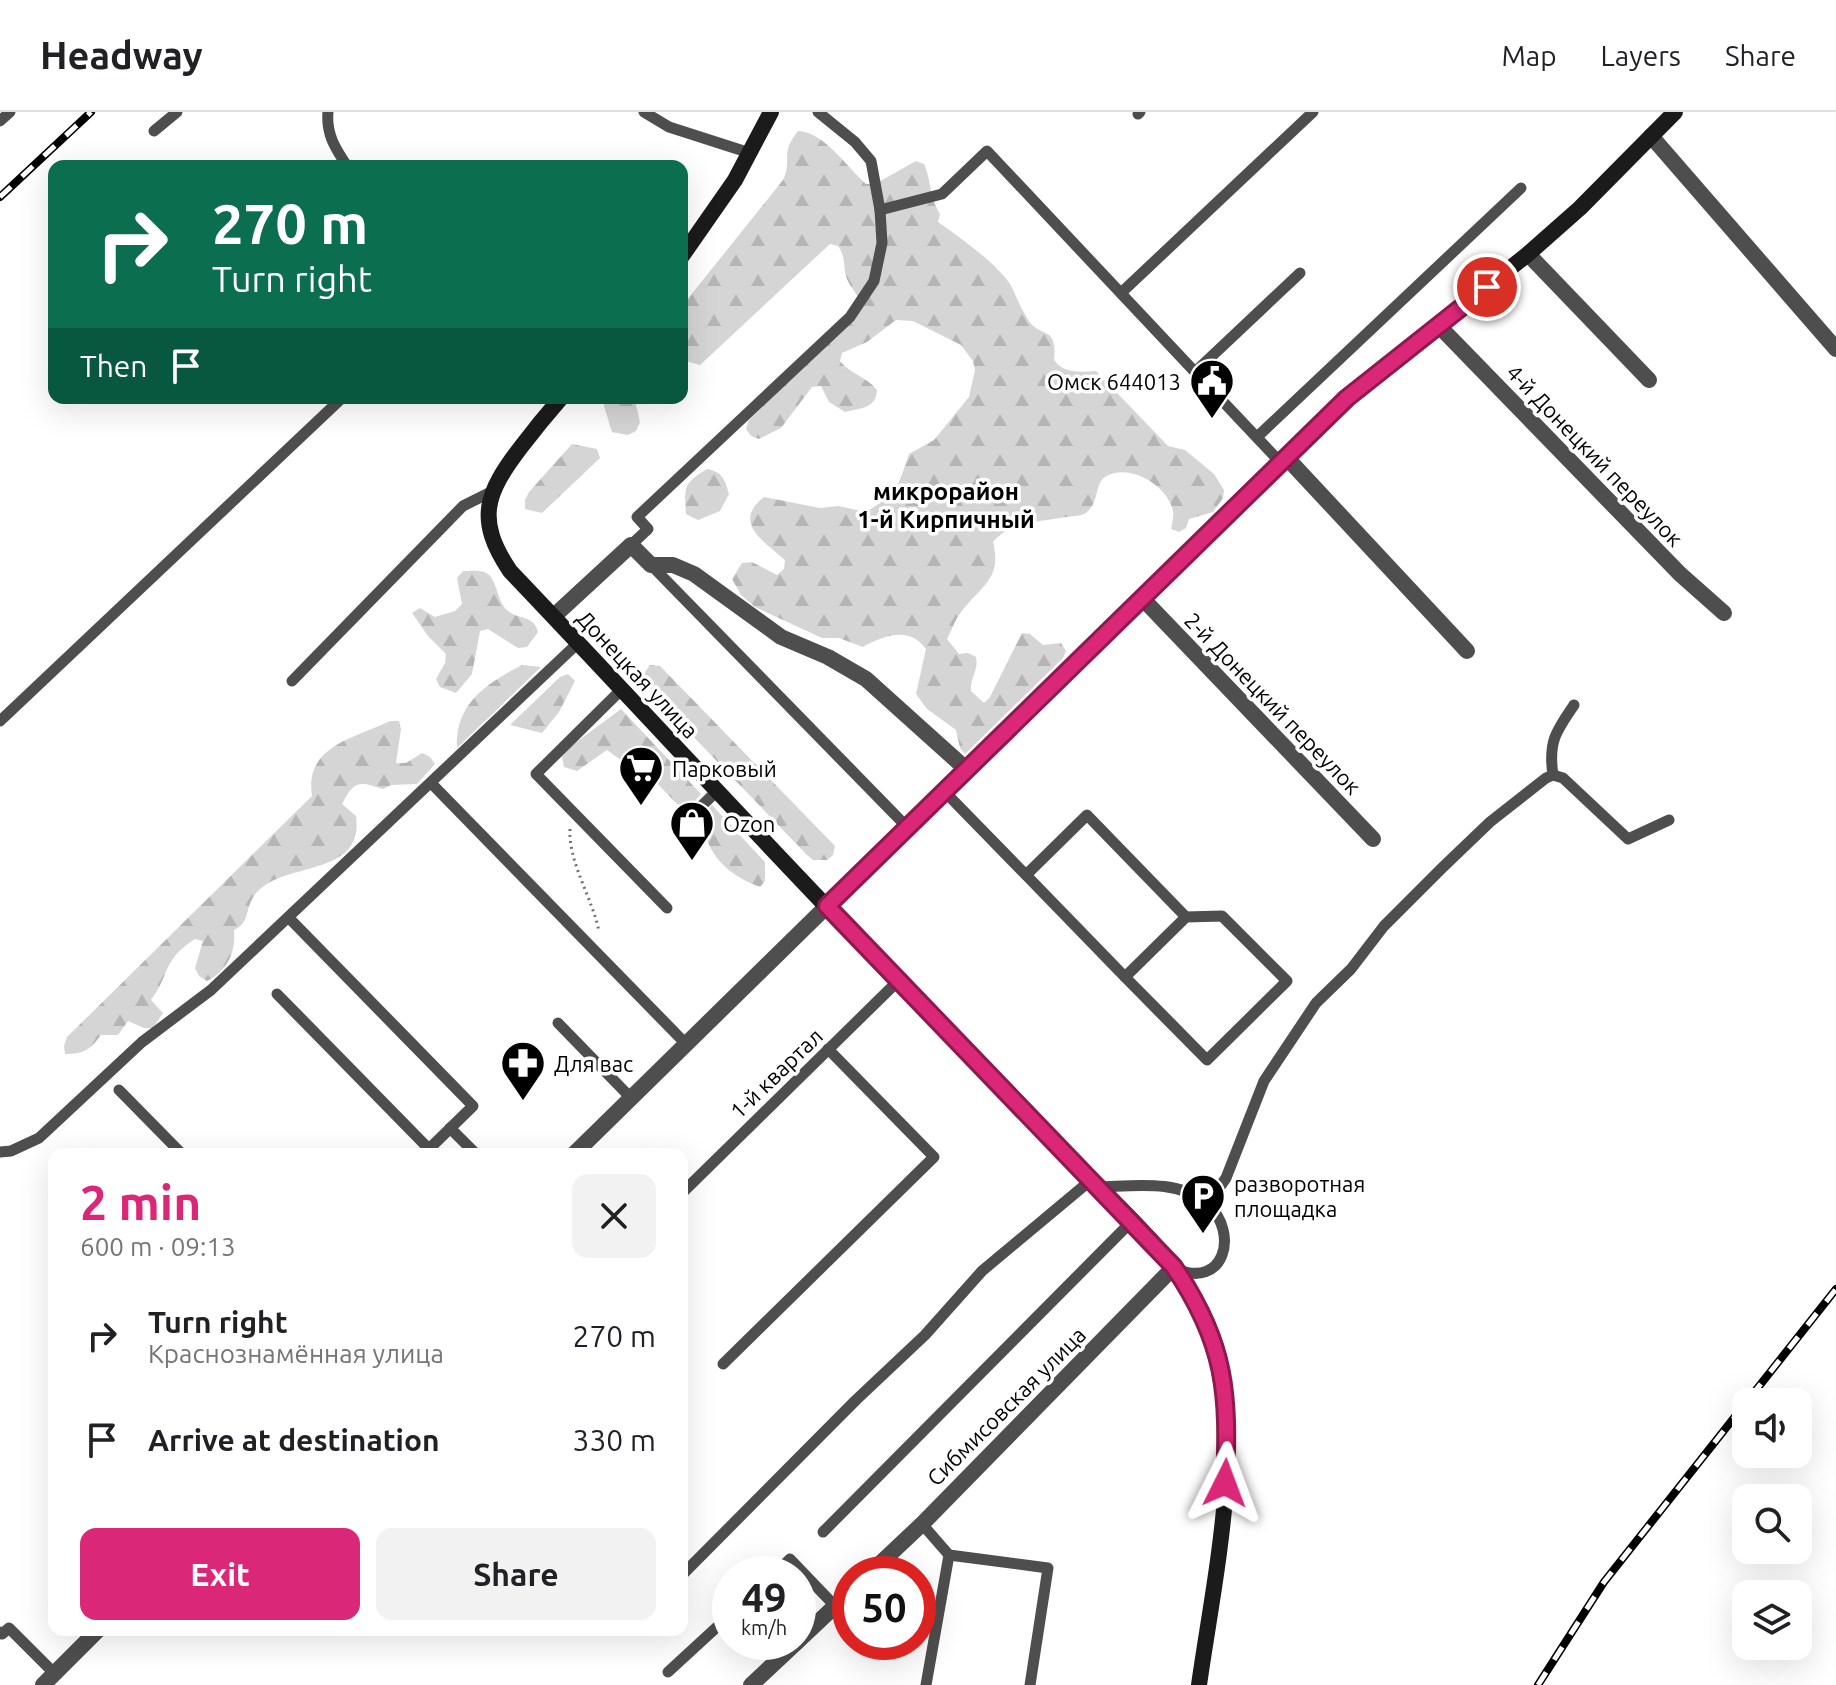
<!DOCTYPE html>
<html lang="en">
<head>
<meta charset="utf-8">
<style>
  :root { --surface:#fff; --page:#f2f2f2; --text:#202124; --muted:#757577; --line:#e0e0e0; --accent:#db2777 }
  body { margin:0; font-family:Ubuntu,sans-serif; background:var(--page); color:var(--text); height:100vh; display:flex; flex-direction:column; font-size:30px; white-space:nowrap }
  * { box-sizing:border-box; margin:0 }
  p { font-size:26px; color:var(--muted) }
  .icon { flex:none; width:44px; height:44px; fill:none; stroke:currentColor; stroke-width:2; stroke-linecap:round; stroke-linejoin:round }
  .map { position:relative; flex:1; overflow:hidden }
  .panel { position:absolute; left:48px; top:1036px; width:640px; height:488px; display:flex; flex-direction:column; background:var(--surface); border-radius:16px; box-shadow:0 8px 32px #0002 }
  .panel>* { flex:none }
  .top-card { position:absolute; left:48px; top:48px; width:640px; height:244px; border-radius:16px; box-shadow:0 8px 32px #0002; background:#0b6e4f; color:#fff; overflow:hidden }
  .buttons { position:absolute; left:1732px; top:1276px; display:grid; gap:16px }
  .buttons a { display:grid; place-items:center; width:80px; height:80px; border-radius:16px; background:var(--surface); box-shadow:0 8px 32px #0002; font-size:40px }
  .speed { position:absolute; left:712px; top:1444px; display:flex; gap:16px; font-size:40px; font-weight:700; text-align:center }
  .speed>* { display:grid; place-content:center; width:104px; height:104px; border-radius:50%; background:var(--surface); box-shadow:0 8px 32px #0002; line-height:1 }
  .speed small { font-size:20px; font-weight:400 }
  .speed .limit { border:12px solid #d22; background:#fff; color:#111 }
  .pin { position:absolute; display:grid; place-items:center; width:68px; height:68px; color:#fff; margin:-34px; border:4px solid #fff; border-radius:50%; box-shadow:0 2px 8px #0007 }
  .me { position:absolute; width:88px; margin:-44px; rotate:3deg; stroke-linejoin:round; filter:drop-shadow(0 0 6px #0008) }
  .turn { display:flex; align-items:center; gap:28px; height:168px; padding:0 32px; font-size:36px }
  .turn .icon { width:104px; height:104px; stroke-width:2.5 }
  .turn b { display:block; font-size:56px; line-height:68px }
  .then { display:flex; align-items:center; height:76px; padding:0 32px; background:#0003; gap:16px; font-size:30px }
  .round { display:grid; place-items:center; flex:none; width:84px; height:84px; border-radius:16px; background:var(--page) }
  .overview { display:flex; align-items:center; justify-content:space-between; height:136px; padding:0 32px }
  h1 { font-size:48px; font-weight:600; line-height:60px; color:var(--accent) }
  .primary-button { display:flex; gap:16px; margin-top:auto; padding:16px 32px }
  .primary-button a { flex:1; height:92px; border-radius:16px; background:var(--accent); color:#fff; font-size:32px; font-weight:600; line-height:92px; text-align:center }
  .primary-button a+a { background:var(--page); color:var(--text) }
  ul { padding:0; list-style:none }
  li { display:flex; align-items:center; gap:24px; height:104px; padding:0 32px }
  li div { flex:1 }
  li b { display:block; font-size:30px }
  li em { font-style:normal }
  header { display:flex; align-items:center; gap:48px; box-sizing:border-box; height:112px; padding:0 40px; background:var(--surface); border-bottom:2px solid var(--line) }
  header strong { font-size:38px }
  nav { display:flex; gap:44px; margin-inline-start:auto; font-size:28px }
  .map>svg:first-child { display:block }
  .forest { fill:url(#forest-firs) }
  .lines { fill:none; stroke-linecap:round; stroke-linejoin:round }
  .path { stroke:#707070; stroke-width:3; stroke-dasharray:2 4; stroke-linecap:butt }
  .lane { stroke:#4e4e4e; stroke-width:11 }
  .street { stroke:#4e4e4e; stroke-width:16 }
  .secondary { stroke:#1b1b1b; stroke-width:16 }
  .rail-casing { stroke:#000; stroke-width:8 }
  .rail { stroke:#fff; stroke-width:5; stroke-dasharray:15; stroke-linecap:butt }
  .route-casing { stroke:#8e194d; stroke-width:20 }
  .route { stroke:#db2777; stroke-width:14 }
  .labels { text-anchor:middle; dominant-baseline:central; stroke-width:7; stroke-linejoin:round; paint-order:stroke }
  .poi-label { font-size:22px; fill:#000; stroke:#fff; text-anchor:start }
  .street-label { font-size:22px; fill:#000; stroke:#fff }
  .neighbourhood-label { font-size:24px; font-weight:bold; fill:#000; stroke:#fff }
</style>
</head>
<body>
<header>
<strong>Headway</strong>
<nav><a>Map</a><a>Layers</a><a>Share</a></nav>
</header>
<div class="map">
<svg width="1836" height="1573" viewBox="0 0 1836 1573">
  <defs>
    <pattern id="forest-firs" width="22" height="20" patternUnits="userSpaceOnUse" patternTransform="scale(2)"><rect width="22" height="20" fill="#d5d5d5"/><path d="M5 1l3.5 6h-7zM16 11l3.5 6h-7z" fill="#b5b5b5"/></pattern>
  </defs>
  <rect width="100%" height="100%" fill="#fff"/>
  <g class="forest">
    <path d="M798 19C824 20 847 55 866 72H875L916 49 924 52C932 71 929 84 940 102L938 110C958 124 997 152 1010 172 1016 183 1020 195 1027 206 1040 228 1058 212 1054 248 1064 262 1080 260 1096 259L1168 334 1185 338 1214 362 1224 378 1223 386 1213 400 1189 407 1186 416 1179 420 1171 417C1172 412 1174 404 1173 399 1168 373 1128 350 1105 365 1094 372 1100 393 1084 402 1080 404 1071 404 1066 405 1041 410 1010 409 993 430 1003 469 978 475 959 503 954 510 951 520 947 527L959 542 968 541 976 545C979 558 970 566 971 579L984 591 990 585 1022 521 1030 522 1043 533 1061 531 1066 539 1063 546 965 642 960 636 956 618 927 597 916 582 926 537C910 514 884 523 863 535L839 526H822L755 495 741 483 732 467 742 451 752 450 777 463 784 457 785 448C765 430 731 411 764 385L820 396 838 394 866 400C898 380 897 377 909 342L934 328 969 285 975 258 973 249 961 233 913 209 896 208 867 230 842 241 840 249C850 262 867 265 877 278 876 297 860 296 845 300L829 290 821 274 812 275 781 316 759 327 751 324 746 317 749 308 861 198C862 184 852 180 847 167 843 156 846 144 838 134L830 132 700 253 682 248V194L783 68C793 46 779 43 798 19Z"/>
    <path d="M605 286H640L636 293 640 310 636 319 628 323 612 320 604 294Z"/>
    <path d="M572 332 597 337 600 346 542 401 525 397V388L529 380Z"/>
    <path d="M707 357C723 360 725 368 729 382L720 399 698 408 686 402C684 375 684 371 707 357Z"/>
    <path d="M463 459C471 459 483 457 489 463 498 472 497 490 508 499 519 508 534 503 538 520L527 535 518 536 488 517 480 519 472 562 456 581 440 575 436 567 445 551 446 542 428 524 412 501 420 496 435 505 455 499 462 492 457 466Z"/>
    <path d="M522 553 541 555 457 636C454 592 487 571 522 553Z"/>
    <path d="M650 553 660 554 835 734 833 743 827 748H813L806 742 663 593 666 585 661 578 644 576 640 567Z"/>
    <path d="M568 562 575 569 559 600 542 621 510 613 560 565Z"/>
    <path d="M621 597 701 682 694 690 685 693 677 692 652 666 636 659 607 638 577 659 564 655 562 645 571 634Z"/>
    <path d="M390 609H399L401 617 396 651H406L422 641 430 645 435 652 417 672 391 673 383 677C359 669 354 668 342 692L356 704C364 761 296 751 264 774 241 790 254 809 234 818 236 840 228 858 207 869L199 864 195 856 203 829 195 827C162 848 171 861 151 888L163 901 153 916H144L128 909 118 923H101C90 938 84 942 65 942L64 934 67 925 312 684C304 633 356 626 390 609Z"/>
    <path d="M712 693 765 750V769L760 775C725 762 706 741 701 705Z"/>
  </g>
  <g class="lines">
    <path class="path" d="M570 717C568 750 593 787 599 820"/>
    <g class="lane">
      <path d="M328 0C326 22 335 36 347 54"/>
      <path d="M644 0 669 15 750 41"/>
      <path d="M1138 2 1140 0"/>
      <path d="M0 9 10 0"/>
      <path d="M154 19 177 0"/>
      <path d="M880 98 942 82 987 39 1195 260"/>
      <path d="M1121 181 1313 0"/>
      <path d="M1257 325 1521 76"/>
      <path d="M1280 350 1195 260 1300 161"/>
      <path d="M631 433 648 417 637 405 850 205 874 169 882 131 880 98 871 49 855 30 818 0"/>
      <path d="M651 453 907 715"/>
      <path d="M292 569 463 394 491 380"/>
      <path d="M622 577 536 662 667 796"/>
      <path d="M0 609 342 286"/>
      <path d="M1553 663C1548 630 1556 619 1574 593"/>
      <path d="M431 671 686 932"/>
      <path d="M944 679 1026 763 1087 703 1186 805"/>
      <path d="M687 708 718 678"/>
      <path d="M1026 763 1125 865"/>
      <path d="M1222 804 1287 869 1207 948 1125 865 1186 805Z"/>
      <path d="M277 882 429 1037 473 994 289 806"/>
      <path d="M558 911 631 986"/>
      <path d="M119 978 182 1042"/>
      <path d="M450 1016 476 1042"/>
      <path d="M0 1040 11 1039 39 1026 142 930 211 878 578 531"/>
      <path d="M1099 1075C1135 1074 1178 1067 1208 1092L1226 1066 1264 969 1316 891 1351 857 1384 814 1442 756 1490 710 1546 666 1553 663 1563 666 1628 727 1669 708"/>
      <path d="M682 1081 897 870"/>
      <path d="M1177 1157C1223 1177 1240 1123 1208 1092"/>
      <path d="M723 1252 934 1045 828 937"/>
      <path d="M922 1412 949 1443 926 1573"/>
      <path d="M823 1420 1132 1109"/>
      <path d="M949 1443 1048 1456 1030 1573"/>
      <path d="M774 1462 790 1447 835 1494"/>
      <path d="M682 1463 856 1288 925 1223 982 1159 1091 1068"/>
      <path d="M0 1520 2 1522 9 1516 55 1562"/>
      <path d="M668 1560 730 1503"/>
    </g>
    <g class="street">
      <path d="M1651 24 1836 237"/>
      <path d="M1528 142 1649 268"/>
      <path d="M1438 213 1680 462 1724 501"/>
      <path d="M1286 345 1467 539"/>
      <path d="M1142 486 1373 727"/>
      <path d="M554 504 631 433 651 453H673L694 462 781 525 828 545 866 567 966 657"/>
      <path d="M574 1042 827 794"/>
      <path d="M869 1462 922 1412 1174 1155"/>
      <path d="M798 1529 850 1480"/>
      <path d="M43 1573 98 1518"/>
      <path d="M751 1573 797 1530"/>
    </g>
    <g class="secondary">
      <path d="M682 144 735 68 771 0"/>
      <path d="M561 286C547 302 534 318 521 335 486 381 475 407 510 459 650 606 787 756 929 901 978 952 1027 1002 1076 1052 1127 1104 1188 1155 1213 1226 1247 1321 1213 1473 1199 1573"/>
      <path d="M827 794 1347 286 1528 142 1580 96 1675 0"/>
    </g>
    <g class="rail-casing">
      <g id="rail">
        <path d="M0 85 91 0"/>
        <path d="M1538 1573 1604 1470 1836 1177"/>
      </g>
    </g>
    <use href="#rail" class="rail"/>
  </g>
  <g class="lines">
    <g class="route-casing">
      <path id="route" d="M1225 1371C1229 1281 1226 1232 1174 1155L827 794 1347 286 1487 175"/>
    </g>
    <use href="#route" class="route"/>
  </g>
  <defs>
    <g id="civic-pin" transform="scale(2.3)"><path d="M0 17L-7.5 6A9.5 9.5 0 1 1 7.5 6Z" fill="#000" stroke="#fff"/><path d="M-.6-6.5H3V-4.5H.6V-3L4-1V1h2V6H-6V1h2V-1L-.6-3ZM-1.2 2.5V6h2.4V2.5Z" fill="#fff"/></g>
    <g id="supermarket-pin" transform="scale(2.3)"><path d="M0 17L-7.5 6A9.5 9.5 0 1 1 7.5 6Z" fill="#000" stroke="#fff"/><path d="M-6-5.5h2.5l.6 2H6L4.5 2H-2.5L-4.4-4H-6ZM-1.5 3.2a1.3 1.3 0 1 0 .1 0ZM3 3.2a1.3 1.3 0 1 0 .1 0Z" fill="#fff"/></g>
    <g id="shop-pin" transform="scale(2.3)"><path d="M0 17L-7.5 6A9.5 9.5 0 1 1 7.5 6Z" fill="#000" stroke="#fff"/><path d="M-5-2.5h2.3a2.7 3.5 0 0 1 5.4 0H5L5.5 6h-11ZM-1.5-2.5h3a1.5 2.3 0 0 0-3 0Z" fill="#fff"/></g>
    <g id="pharmacy-pin" transform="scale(2.3)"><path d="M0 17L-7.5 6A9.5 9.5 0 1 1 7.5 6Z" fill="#000" stroke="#fff"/><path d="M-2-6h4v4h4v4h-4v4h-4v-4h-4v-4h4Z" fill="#fff"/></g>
    <g id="parking-pin" transform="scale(2.3)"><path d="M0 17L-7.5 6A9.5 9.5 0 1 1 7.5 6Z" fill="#000" stroke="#fff"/><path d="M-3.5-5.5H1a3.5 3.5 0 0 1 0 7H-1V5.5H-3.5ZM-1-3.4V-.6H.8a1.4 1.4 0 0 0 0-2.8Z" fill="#fff"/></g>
  </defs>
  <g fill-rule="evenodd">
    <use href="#civic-pin" x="1212" y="269"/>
    <use href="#supermarket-pin" x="641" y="656"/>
    <use href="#shop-pin" x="692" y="711"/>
    <use href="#pharmacy-pin" x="523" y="951"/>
    <use href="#parking-pin" x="1203" y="1084"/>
  </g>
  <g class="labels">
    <g class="poi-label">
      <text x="1181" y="269" text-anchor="end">Омск 644013</text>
      <text x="672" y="656">Парковый</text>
      <text x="723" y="711">Ozon</text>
      <text x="554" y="951">Для вас</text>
      <text x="1234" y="1071">разворотная<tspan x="1234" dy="25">площадка</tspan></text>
    </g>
    <g class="street-label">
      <text transform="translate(1595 343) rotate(46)">4-й Донецкий переулок</text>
      <text transform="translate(638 562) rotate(47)">Донецкая улица</text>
      <text transform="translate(1273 591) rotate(46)">2-й Донецкий переулок</text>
      <text transform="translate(776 961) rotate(-44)">1-й квартал</text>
      <text transform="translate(1006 1294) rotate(-45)">Сибмисовская улица</text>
    </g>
    <g class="neighbourhood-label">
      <text x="946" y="379">микрорайон<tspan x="946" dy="28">1-й Кирпичный</tspan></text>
    </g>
  </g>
</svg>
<div class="buttons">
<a><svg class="icon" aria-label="sound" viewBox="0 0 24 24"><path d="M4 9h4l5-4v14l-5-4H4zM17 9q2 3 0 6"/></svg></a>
<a><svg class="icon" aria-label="search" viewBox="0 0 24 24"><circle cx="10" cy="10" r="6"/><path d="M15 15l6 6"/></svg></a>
<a><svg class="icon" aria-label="layers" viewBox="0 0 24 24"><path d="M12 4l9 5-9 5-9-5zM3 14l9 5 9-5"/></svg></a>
</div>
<div class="speed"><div>49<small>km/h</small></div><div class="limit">50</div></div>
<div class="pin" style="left:1487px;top:175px;background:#d93025"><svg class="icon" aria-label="arrive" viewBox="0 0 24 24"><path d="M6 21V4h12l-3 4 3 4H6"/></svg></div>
<svg class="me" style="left:1225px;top:1371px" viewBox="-20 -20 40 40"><path d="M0-17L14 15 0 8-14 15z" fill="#db2777" stroke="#fff" stroke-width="4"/></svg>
<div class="top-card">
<div class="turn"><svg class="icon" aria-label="right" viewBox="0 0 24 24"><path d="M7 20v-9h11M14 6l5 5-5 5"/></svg><div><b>270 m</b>Turn right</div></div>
<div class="then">Then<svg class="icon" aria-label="arrive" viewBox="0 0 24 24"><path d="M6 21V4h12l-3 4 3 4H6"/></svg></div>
</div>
<section class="panel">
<div class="overview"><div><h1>2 min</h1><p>600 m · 09:13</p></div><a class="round"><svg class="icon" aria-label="close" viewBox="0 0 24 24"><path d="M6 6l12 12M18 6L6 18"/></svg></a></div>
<ul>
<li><svg class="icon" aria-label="right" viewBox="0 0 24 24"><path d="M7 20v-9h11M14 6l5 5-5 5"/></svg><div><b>Turn right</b><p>Краснознамённая улица</p></div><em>270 m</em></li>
<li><svg class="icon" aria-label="arrive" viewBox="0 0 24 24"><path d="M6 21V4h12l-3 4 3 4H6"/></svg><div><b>Arrive at destination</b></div><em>330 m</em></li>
</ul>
<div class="primary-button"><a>Exit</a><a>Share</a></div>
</section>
</div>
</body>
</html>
